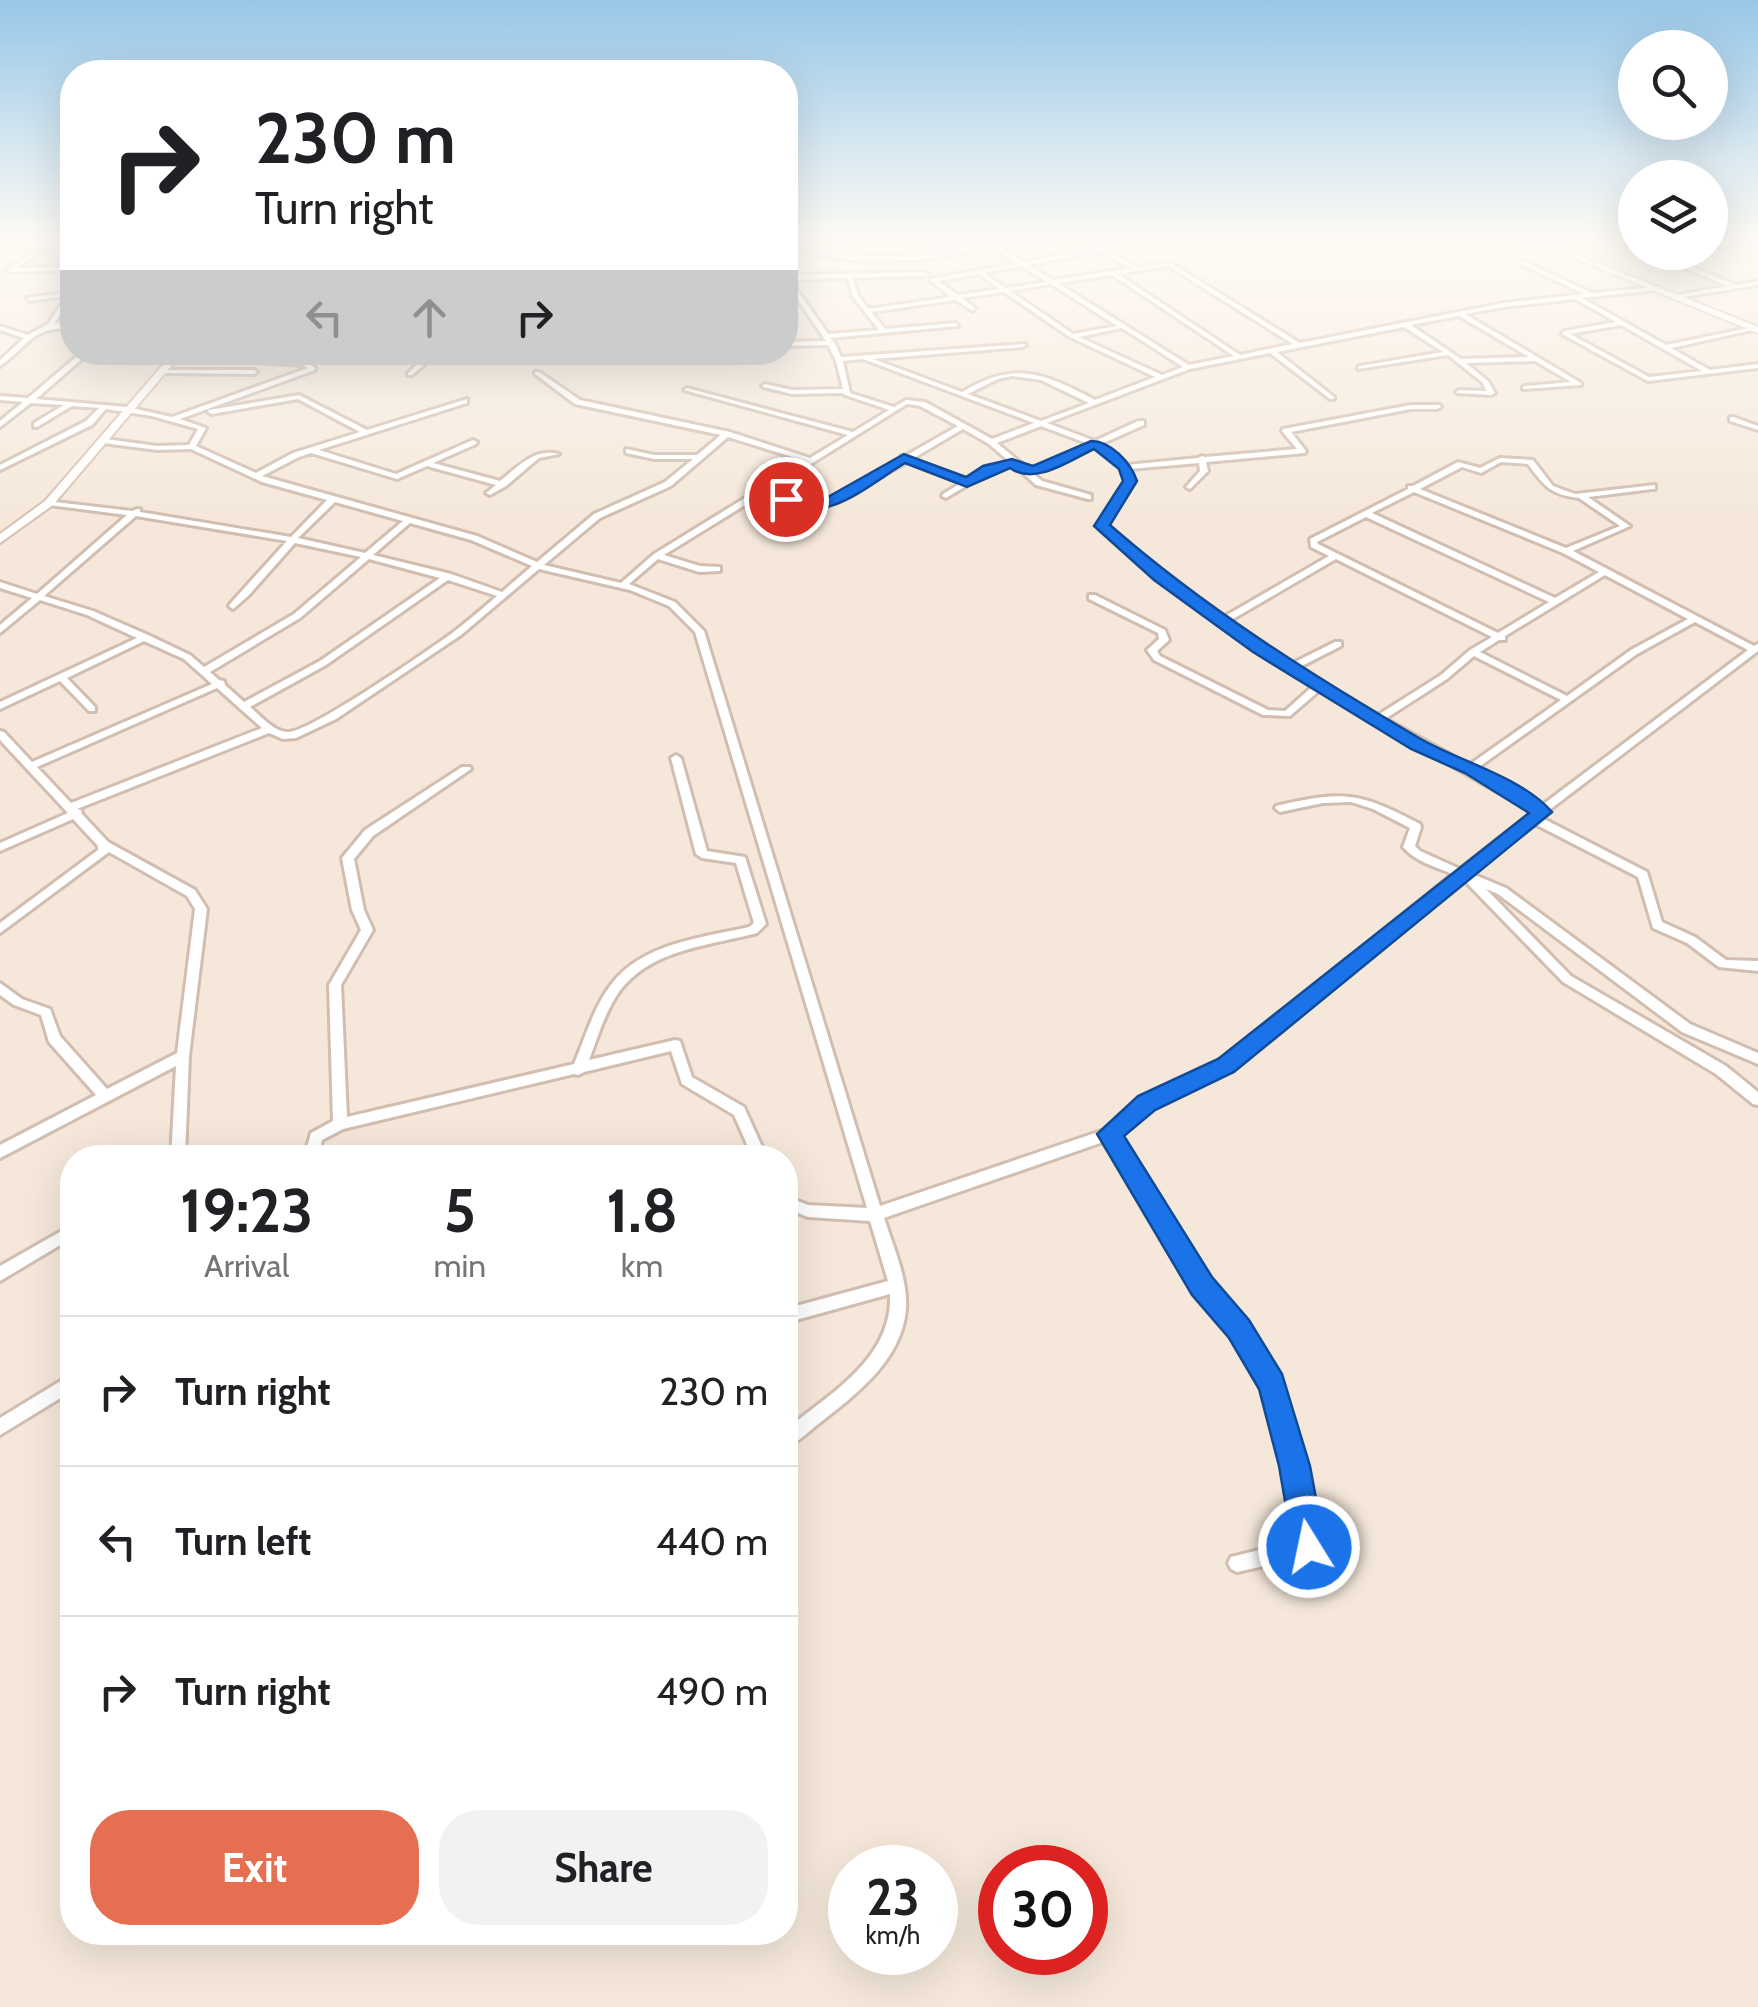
<!DOCTYPE html>
<html lang="en">
<head>
<meta charset="utf-8">
<style>
  :root { --surface:#fff; --page:#f2f2f2; --text:#202124; --muted:#757577; --line:#e0e0e0; --accent:#e76f51 }
  body { margin:0; font-family:Cabin,sans-serif; background:var(--page); color:var(--text); height:100vh; display:flex; flex-direction:column; font-size:38px; white-space:nowrap }
  * { box-sizing:border-box; margin:0 }
  p { font-size:32px; color:var(--muted) }
  .icon { flex:none; width:55px; height:55px; fill:none; stroke:currentColor; stroke-width:2; stroke-linecap:round; stroke-linejoin:round }
  .map { position:relative; flex:1; overflow:hidden }
  .details { position:absolute; left:60px; top:1145px; width:738px; height:800px; display:flex; flex-direction:column; background:var(--surface); border-radius:40px; box-shadow:0 10px 40px #0002 }
  .details>* { flex:none }
  .hud { position:absolute; left:60px; top:60px; width:738px; height:305px; border-radius:40px; box-shadow:0 10px 40px #0002; background:#fff; color:var(--text); overflow:hidden }
  .fabs { position:absolute; left:1618px; top:30px; display:grid; gap:20px }
  .fabs a { display:grid; place-items:center; width:110px; height:110px; border-radius:50%; background:var(--surface); box-shadow:0 10px 40px #0002; font-size:50px }
  .speed { position:absolute; left:828px; top:1845px; display:flex; gap:20px; font-size:50px; font-weight:700; text-align:center }
  .speed>* { display:grid; place-content:center; width:130px; height:130px; border-radius:50%; background:var(--surface); box-shadow:0 10px 40px #0002; line-height:1 }
  .speed small { font-size:25px; font-weight:400 }
  .speed .limit { border:15px solid #d22; background:#fff; color:#111 }
  .pin { position:absolute; display:grid; place-items:center; width:85px; height:85px; color:#fff; margin:-42px; border:5px solid #fff; border-radius:50%; box-shadow:0 2px 10px #0007 }
  .me { position:absolute; width:110px; margin:-55px; rotate:350deg; stroke-linejoin:round; filter:drop-shadow(0 0 8px #0008) }
  .turn { display:flex; align-items:center; gap:35px; height:210px; padding:0 30px; font-size:45px }
  .turn .icon { width:130px; height:130px; stroke-width:2.5 }
  .turn b { display:block; font-size:70px; line-height:85px }
  .lanes { display:flex; align-items:center; height:95px; padding:0 30px; background:#0003; justify-content:center; gap:50px; direction:ltr }
  .lanes .off { opacity:.35 }
  .eta { display:flex; justify-content:space-evenly; align-items:center; height:170px; text-align:center }
  .eta b { font-size:60px; font-weight:700; line-height:70px }
  .primary-button { display:flex; gap:20px; margin-top:auto; padding:20px 30px }
  .primary-button a { flex:1; height:115px; border-radius:40px; background:var(--accent); color:#fff; font-size:40px; font-weight:700; line-height:115px; text-align:center }
  .primary-button a+a { background:var(--page); color:var(--text) }
  ul { padding:0; list-style:none }
  li { display:flex; align-items:center; gap:30px; height:150px; padding:0 30px; border-top:2px solid var(--line) }
  li div { flex:1 }
  li b { display:block; font-size:38px }
  li em { font-style:normal }
  .map>svg:first-child { display:block }
  .residential { fill:#f5e8da; fill-rule:evenodd }
  .lines { fill:none; stroke-linecap:round; stroke-linejoin:round }
  .minor-casing { stroke:#d1beb0; stroke-width:6 }
  .secondary-casing { stroke:#d6c0b0; stroke-width:4 }
  .minor { fill:#fff; fill-rule:evenodd }
  .secondary { fill:#fff; fill-rule:evenodd }
  .route { fill:#1a73e8; stroke:#114b97; stroke-width:2.5 }
</style>
</head>
<body>
<div class="map">
<svg width="1758" height="2007" viewBox="0 0 1758 2007">
  <rect width="100%" height="100%" fill="#fdf6ec"/>
  <path class="residential" d="M0 237H72V352H785V237H1635V252H1710V237H1758V2007H0ZM72 1158H785V1932H72ZM850 1868H935V1952H850ZM1000 1868H1085V1952H1000Z"/>
  <g class="lines">
    <g class="minor-casing">
      <g id="minor">
        <path d="M58 237H65L16 268 72 266V270L9 272 6 270Z"/>
        <path d="M811 237H859L813 240Z"/>
        <path d="M930 237H937L957 250 1034 238 1104 237 1101 239 1034 242 1000 247 1024 262 1100 248 1137 267 1171 263 1300 343 1504 303 1584 294 1521 264 1523 261 1592 293 1658 287 1656 290 1582 298 1666 345 1754 327 1757 329 1671 348 1710 370 1758 364V368L1648 381 1562 334 1564 331 1616 322 1575 299 1504 307 1465 314 1581 383V385L1523 389V387L1525 386 1571 382 1535 361 1466 363 1488 381 1495 393 1491 395 1457 393 1456 392 1459 390 1486 391 1483 383 1448 355 1358 369V367L1360 366 1443 352 1404 327 1277 352 1334 397V399H1330L1270 353 1190 369 1047 423 1095 441 1138 421H1144V425L1101 444 1126 465 1198 458 1202 456 1205 457 1297 449 1282 431 1283 429 1411 405H1440L1441 407 1437 409H1411L1291 432 1306 451 1305 453 1206 462 1208 471 1190 489 1186 487 1200 471 1199 463 1129 469 1134 481 1106 526 1153 569 1220 619 1329 556 1311 547 1310 539 1408 489V486H1413L1458 462 1480 468 1500 458 1533 460 1553 486 1575 494 1655 485V489H1652L1588 497 1630 526 1573 551 1754 646 1758 644V651L1540 817 1647 872 1662 922 1695 937 1726 960 1758 961V971L1719 967 1687 943 1653 928 1638 877 1533 823 1470 873 1506 888 1690 1024 1758 1053V1064L1682 1032 1498 894 1486 889 1571 976 1726 1066 1758 1092V1105L1753 1104 1716 1074 1563 982 1463 879 1231 1070 1152 1107 1117 1135 1207 1281 1244 1324 1278 1379 1302 1466 1318 1547 1315 1553 1309 1556 1237 1572 1231 1569 1228 1563 1231 1557 1299 1540 1286 1466 1265 1387 1234 1334 1197 1291 1106 1141 884 1218C893 1246 908 1279 906 1309 902 1361 854 1396 817 1425 807 1433 797 1443 785 1448V1430C830 1394 893 1358 890 1294L785 1323V1309L888 1281 870 1221 808 1217 785 1208V1196L808 1205 867 1208 695 632 669 606 630 590 539 569 461 635 336 719 296 738 283 739 269 733 77 809 81 810 82 814 108 842 195 890 207 909 189 1056 185 1158H171L176 1066 0 1158V1145L96 1095 49 1042 41 1015 14 1005 0 995V983L22 999 50 1009 60 1036 107 1089 177 1053 195 909 187 896 109 852 0 933V923L98 850V846L73 819 0 851V843L68 813 0 740V731L4 732 32 762 212 684 184 659 144 641 67 678 95 707V711H89L60 681 0 709V702L137 638 87 615 40 600 0 633V625L32 598 0 588V582L37 594 127 515 49 505 45 503 46 501 132 511 137 509H140V512L291 537 327 500 262 482 191 449 157 450 103 443V439H106L157 446 189 445 198 429 152 416 106 409 92 425 0 470V465L86 421 99 408 72 406 37 427H34V423L64 405 31 403 0 427V421L23 402 0 400V396L28 398 82 352H90L36 399 127 407 172 417 308 368 303 365 237 361 234 359 236 352H243L241 357 307 362 315 368V370L180 419 206 428 196 446 256 473 293 453 360 432 298 399 212 414 208 412 209 410 299 395 367 430 467 399V403L319 450 396 474 473 440 477 442 476 444 433 463 500 481C519 466 534 448 559 454L539 458 506 486 490 495 486 493 496 485 427 466 397 479 311 453 299 457 262 476 477 536 537 562 594 514 665 482 693 459H654L626 453V449L654 455H697L721 435 575 404 535 374V372H539L580 400 730 432 810 458 848 435 684 390 687 388 853 432 889 410 845 395 843 393 792 394 763 387 762 386 765 384 792 390 843 389 836 361 828 345 785 346V342L826 341 785 281V275L925 272 928 274 925 276 852 278 859 297 869 309 951 297 931 281V279L1017 263 993 248 920 260 862 261 795 252 798 250C852 256 897 260 951 251ZM1099 252 1130 268 1053 280 1028 265ZM1022 266 1047 282 1006 288 984 273ZM1168 266 1293 344 1240 355 1118 274ZM978 274 1000 289 958 295 938 281ZM1112 275 1234 356 1189 365 1058 283ZM848 278 853 297 879 330 828 334 790 280ZM1051 284 1117 326 1073 334 1010 291ZM1004 292 1068 336 1155 377 1095 400C1044 373 1015 360 962 392L873 359 1023 347 1026 345 1025 344 841 357 835 343 830 338 958 326 956 323 885 329 871 312 956 300 973 311 975 308 962 298ZM1459 316 1529 357 1461 359 1411 325ZM1621 325 1702 371 1649 377 1570 334ZM1122 328 1183 367 1162 375 1079 337ZM863 359 1034 423 992 439 925 402 906 400 894 407 850 393 843 361ZM1012 376 1041 380 1089 403 1041 421 968 394 998 379ZM907 404 920 406 958 426 905 456H901V459L821 504 810 505 769 490ZM1041 426 1089 444 1040 466 1027 468 997 443ZM963 429 989 444 1010 462 985 467 966 480 912 459ZM728 437 805 461 654 554 621 583 544 565 600 518 671 486ZM1095 447 1119 465 1126 481 1098 526 1099 528C1168 591 1233 638 1313 686L1285 711 1268 710 1160 656 1157 651 1169 640 1165 630 1095 595H1089V599L1158 633 1159 639 1147 650 1154 660 1263 715 1290 716 1320 690 1533 812 1460 869 1420 851 1415 846 1421 827 1420 824C1359 792 1344 790 1276 806L1275 808 1280 812 1323 803 1351 802 1373 809 1410 828 1403 847C1416 862 1436 867 1453 874L1221 1062 1142 1099 1104 1130 880 1206 704 631 675 602 629 584 658 559 699 572 720 571V567L700 566 664 555 763 494 809 510 823 508 907 462 961 483 943 494 942 496 946 498 991 471 1014 465 1036 485 1088 499H1091V495L1042 481 1031 472 1045 470ZM1501 462 1528 464C1544 486 1551 495 1579 498L1620 526 1566 548 1420 489 1462 467 1481 473ZM1414 492 1563 553 1599 572 1555 598 1372 513ZM335 502 403 521 365 553 298 538ZM136 516 287 541 230 604 229 606 233 609 249 595 295 543 361 557 294 614 204 667 190 655 148 635 93 611 44 596ZM1366 517 1549 602 1498 633 1318 544 1317 542ZM410 523 471 540 532 566 502 592 451 574 373 555ZM369 559 440 578 320 661 244 702 225 685 224 681 219 680 210 672 300 618ZM1336 559 1492 637 1470 650 1441 675 1378 715 1298 668 1341 646V642H1335L1291 664 1226 623ZM1605 575 1688 619 1631 650 1567 696 1480 652 1499 640H1505V636ZM448 580 497 596C483 608 469 620 455 631 432 648 309 733 288 732 274 732 261 716 250 707L326 665ZM1695 622 1748 650 1541 806 1476 769 1637 654ZM1474 656 1561 700 1469 765 1385 719 1447 679ZM217 688 262 728 71 803 37 767Z"/>
        <path d="M1610 237H1617L1635 244V248Z"/>
        <path d="M1758 237V241L1710 249V245Z"/>
        <path d="M1647 252H1656L1736 285 1758 281V285L1676 298 1678 295 1728 286Z"/>
        <path d="M72 292V298L54 323 72 324V328C31 327 30 345 0 366V360L24 338 0 330V326L28 335 48 324 67 296 29 301 27 298Z"/>
        <path d="M431 352H439L412 375H408V373Z"/>
        <path d="M610 352H617V354L614 356Z"/>
        <path d="M163 370H254L257 372 254 374 161 373 160 372Z"/>
        <path d="M1733 417 1758 426V430L1730 421V417Z"/>
        <path d="M676 755 681 758 707 851 745 857 766 924 757 933C708 946 648 949 617 995 604 1015 597 1039 589 1060L675 1040 680 1041 692 1077 744 1107 767 1158H753L734 1115 682 1084 671 1051 584 1072 578 1075 574 1074 343 1129 322 1140 318 1158H304L311 1133 333 1121 329 985 361 930 352 910 342 858 365 830 462 767H470L471 769 373 836 354 859 364 910 373 930 341 985 347 1117 574 1064C585 1038 593 1009 610 986 641 943 701 938 749 927L754 923 736 863 702 858 696 854 671 758Z"/>
        <path d="M72 1225V1238L0 1281V1266Z"/>
        <path d="M72 1374V1391L0 1435V1418Z"/>
      </g>
    </g>
    <g class="secondary-casing">
      <g id="secondary">
        <path d="M1522 237H1533L1758 327V333Z"/>
        <path d="M174 352H183L53 505 0 543V534L45 501Z"/>
      </g>
    </g>
    <use href="#minor" class="minor"/>
    <use href="#secondary" class="secondary"/>
  </g>
  <linearGradient id="sky" x2="0" y2="1"><stop stop-color="#97c7e8"/><stop offset="0.46" stop-color="#fefbf6"/><stop offset="1" stop-color="#fefbf6" stop-opacity="0"/></linearGradient>
  <rect width="1758" height="518" fill="url(#sky)"/>
  <path class="route" d="M1091 441C1111 441 1131 463 1137 481L1110 525C1205 608 1310 674 1419 738 1458 761 1522 777 1552 812L1234 1072 1155 1110 1124 1136 1212 1277 1249 1320 1282 1374 1310 1466 1325 1547 1320 1558 1309 1563 1298 1558 1293 1547 1279 1466 1259 1389 1229 1338 1192 1295 1097 1134 1138 1096 1218 1059 1529 813 1465 773 1411 749 1253 652 1154 580 1094 526 1123 481 1119 469 1094 449C1070 460 1035 486 1010 468L967 487 905 463C868 485 821 530 778 499L786 495 819 502 904 454 966 477 983 466 1012 459 1033 466Z"/>
</svg>
<div class="fabs">
<a><svg class="icon" aria-label="search" viewBox="0 0 24 24"><circle cx="10" cy="10" r="6"/><path d="M15 15l6 6"/></svg></a>
<a><svg class="icon" aria-label="layers" viewBox="0 0 24 24"><path d="M12 4l9 5-9 5-9-5zM3 14l9 5 9-5"/></svg></a>
</div>
<div class="speed"><div>23<small>km/h</small></div><div class="limit">30</div></div>
<div class="pin" style="left:786px;top:499px;background:#d93025"><svg class="icon" aria-label="arrive" viewBox="0 0 24 24"><path d="M6 21V4h12l-3 4 3 4H6"/></svg></div>
<svg class="me" style="left:1309px;top:1547px" viewBox="-20 -20 40 40"><circle r="17" fill="#1a73e8" stroke="#fff" stroke-width="3"/><path d="M0-11L8 9 0 5-8 9z" fill="#fff"/></svg>
<div class="hud">
<div class="turn"><svg class="icon" aria-label="right" viewBox="0 0 24 24"><path d="M7 20v-9h11M14 6l5 5-5 5"/></svg><div><b>230 m</b>Turn right</div></div>
<div class="lanes"><svg class="icon off" aria-label="left" viewBox="0 0 24 24"><path d="M17 20v-9H6M10 6l-5 5 5 5"/></svg><svg class="icon off" aria-label="ahead" viewBox="0 0 24 24"><path d="M12 20V5M6 11l6-6 6 6"/></svg><svg class="icon" aria-label="right" viewBox="0 0 24 24"><path d="M7 20v-9h11M14 6l5 5-5 5"/></svg></div>
</div>
<section class="details">
<div class="eta">
<div><b>19:23</b><p>Arrival</p></div>
<div><b>5</b><p>min</p></div>
<div><b>1.8</b><p>km</p></div>
</div>
<ul>
<li><svg class="icon" aria-label="right" viewBox="0 0 24 24"><path d="M7 20v-9h11M14 6l5 5-5 5"/></svg><div><b>Turn right</b></div><em>230 m</em></li>
<li><svg class="icon" aria-label="left" viewBox="0 0 24 24"><path d="M17 20v-9H6M10 6l-5 5 5 5"/></svg><div><b>Turn left</b></div><em>440 m</em></li>
<li><svg class="icon" aria-label="right" viewBox="0 0 24 24"><path d="M7 20v-9h11M14 6l5 5-5 5"/></svg><div><b>Turn right</b></div><em>490 m</em></li>
</ul>
<div class="primary-button"><a>Exit</a><a>Share</a></div>
</section>
</div>
</body>
</html>
